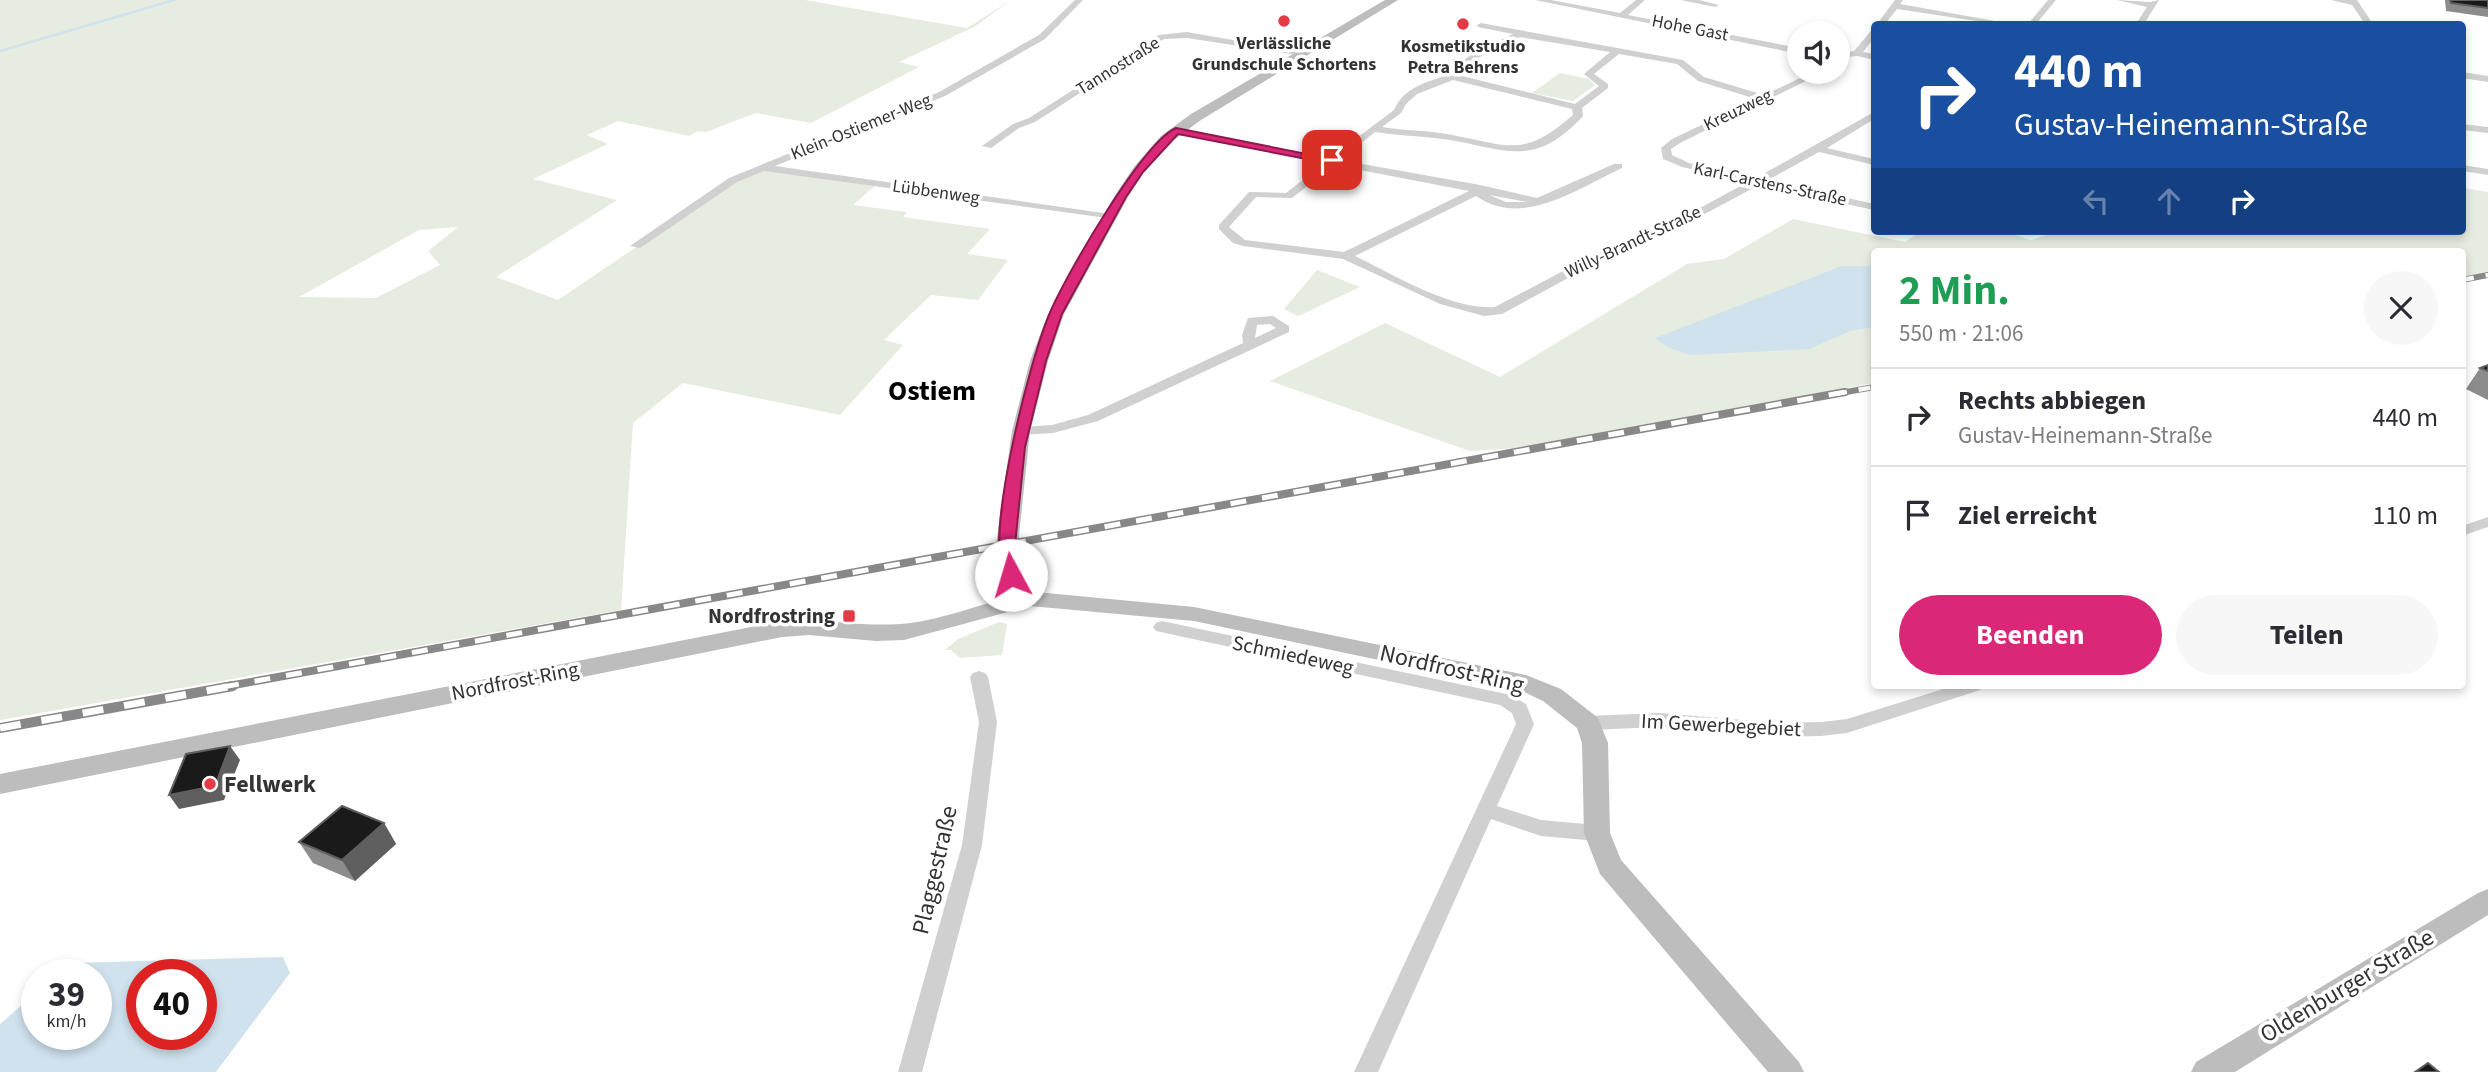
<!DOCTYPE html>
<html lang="de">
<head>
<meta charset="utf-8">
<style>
  :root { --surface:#fff; --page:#f7f7f7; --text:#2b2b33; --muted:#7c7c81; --line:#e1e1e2; --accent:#db2777 }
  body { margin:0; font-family:"Source Sans 3",sans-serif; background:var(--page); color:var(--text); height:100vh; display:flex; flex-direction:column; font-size:26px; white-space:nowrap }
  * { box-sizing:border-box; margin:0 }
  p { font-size:23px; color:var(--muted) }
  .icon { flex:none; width:38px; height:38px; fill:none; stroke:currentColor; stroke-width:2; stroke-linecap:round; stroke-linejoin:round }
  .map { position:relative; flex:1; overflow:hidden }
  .drawer { position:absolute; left:1871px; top:248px; width:595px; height:441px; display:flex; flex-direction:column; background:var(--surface); border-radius:7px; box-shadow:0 4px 10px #0003 }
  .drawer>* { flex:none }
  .hud { position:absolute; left:1871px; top:21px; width:595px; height:214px; border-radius:7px; box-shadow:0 4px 10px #0003; background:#1a4fa0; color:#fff; overflow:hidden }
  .fabs { position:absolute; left:1787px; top:21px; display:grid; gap:14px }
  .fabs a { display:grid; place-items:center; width:63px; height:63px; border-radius:50%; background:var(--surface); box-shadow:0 4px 10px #0003; font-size:35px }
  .speed { position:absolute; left:21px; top:959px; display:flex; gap:14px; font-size:35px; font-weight:700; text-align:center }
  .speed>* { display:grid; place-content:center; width:91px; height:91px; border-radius:50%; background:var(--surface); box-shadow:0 4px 10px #0003; line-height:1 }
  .speed small { font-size:18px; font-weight:400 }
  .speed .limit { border:10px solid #d22; background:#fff; color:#111 }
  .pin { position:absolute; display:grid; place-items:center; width:60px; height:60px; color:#fff; margin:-30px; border-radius:14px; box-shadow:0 4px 10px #0006 }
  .me { position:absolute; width:77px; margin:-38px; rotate:354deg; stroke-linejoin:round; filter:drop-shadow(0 0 5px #0008) }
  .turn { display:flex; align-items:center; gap:24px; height:147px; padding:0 28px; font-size:32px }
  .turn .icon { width:91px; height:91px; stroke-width:2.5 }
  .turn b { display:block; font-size:49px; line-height:60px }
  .lanes { display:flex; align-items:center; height:66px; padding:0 28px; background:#0003; justify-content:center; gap:35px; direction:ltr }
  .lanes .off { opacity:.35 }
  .round { display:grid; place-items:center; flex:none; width:74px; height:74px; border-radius:37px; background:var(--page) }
  .headline { display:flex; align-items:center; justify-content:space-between; height:119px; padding:0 28px }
  h1 { font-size:42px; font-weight:700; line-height:52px; color:#1e9e55 }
  .primary-button { display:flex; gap:14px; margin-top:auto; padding:14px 28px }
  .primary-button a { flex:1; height:80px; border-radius:42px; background:var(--accent); color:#fff; font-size:28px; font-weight:700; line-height:80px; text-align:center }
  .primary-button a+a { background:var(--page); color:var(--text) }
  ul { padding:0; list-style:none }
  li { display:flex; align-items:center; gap:21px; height:98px; padding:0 28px; border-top:2px solid var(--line) }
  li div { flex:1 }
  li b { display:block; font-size:26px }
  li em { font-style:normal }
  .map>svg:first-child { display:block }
  .green { fill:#e6ecdf; fill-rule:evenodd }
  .water { fill:#cfe2ee; fill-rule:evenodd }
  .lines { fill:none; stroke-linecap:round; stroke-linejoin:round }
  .stream { stroke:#cfe2ee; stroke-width:2.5 }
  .street { fill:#d0d0d0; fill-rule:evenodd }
  .secondary { fill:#bdbdbd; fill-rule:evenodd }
  .rail-far2-casing { stroke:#888; stroke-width:6 }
  .rail-far1-casing { stroke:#888; stroke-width:8 }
  .rail-casing { stroke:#888; stroke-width:10 }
  .rail-far2 { stroke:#fff; stroke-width:4.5; stroke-dasharray:12; stroke-linecap:butt }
  .rail-far1 { stroke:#fff; stroke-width:5; stroke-dasharray:16; stroke-linecap:butt }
  .rail { stroke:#fff; stroke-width:7; stroke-dasharray:21; stroke-linecap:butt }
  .wall { fill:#8c8c8c }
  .shaded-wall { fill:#5f5f5f }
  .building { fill:#1a1a1a; stroke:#5f5f5f; stroke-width:2 }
  .route { fill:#db2777; stroke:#8e194d; stroke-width:2 }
  .poi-dot { fill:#e63946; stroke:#fff; stroke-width:2.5 }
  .labels { text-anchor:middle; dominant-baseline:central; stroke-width:7; stroke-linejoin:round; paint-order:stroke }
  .far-street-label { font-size:18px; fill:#333; stroke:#fff }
  .far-poi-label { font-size:18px; font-weight:bold; fill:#333; stroke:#fff }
  .poi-label { font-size:21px; font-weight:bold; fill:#333; stroke:#fff; text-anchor:end }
  .street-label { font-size:21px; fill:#333; stroke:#fff }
  .near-street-label { font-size:24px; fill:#333; stroke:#fff }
  .near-poi-label { font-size:24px; font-weight:bold; fill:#333; stroke:#fff; text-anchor:start }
  .district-label { font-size:28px; font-weight:bold; fill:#000; stroke:#fff }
</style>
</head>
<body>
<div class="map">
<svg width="2488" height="1072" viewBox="0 0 2488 1072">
  <rect width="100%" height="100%" fill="#fff"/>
  <g class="green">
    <path d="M0 0H805L967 28 1011 0 974 27 899 62 919 67 811 123 756 113 706 132 698 131 689 136 618 121 587 135 608 144 533 179 617 200 496 277 558 300 722 189 763 170 875 186 853 205 907 212 903 217 990 229 967 254 1008 260 978 300 931 295 884 340 903 345 840 415 683 383 633 423 621 610 0 720ZM458 227 428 251 440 265 376 298 299 297 419 230Z"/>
    <path d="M1560 73 1589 79 1595 85 1573 101 1532 93Z"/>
    <path d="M2462 188 2488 192V273L2462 277V252H1874V383L1518 448 1470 451 1270 381 1385 323 1500 377 1687 264 1724 259 1793 219 1905 242 1921 231H2003L2031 240 2060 231H2462Z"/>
    <path d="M1317 270 1360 287 1298 316 1284 309Z"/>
    <path d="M999 622 1007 624 1002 655 960 658 951 650H945L958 639Z"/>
  </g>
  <g class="water">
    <path d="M1842 266H1874V327L1850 331 1809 349 1690 355 1669 348 1655 338Z"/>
    <path d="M283 957 290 973 216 1072H0V1024L37 992V1034H96V975H57L70 963ZM142 975H201V1034H142Z"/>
  </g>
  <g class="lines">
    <path class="stream" d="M0 51 174 0"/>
    <g class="street">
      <path d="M1075 0H1083L1045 39 945 96 775 166 1110 214 1116 217 1114 219 764 171 737 182 640 248 630 246 729 178 939 92 1039 35Z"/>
      <path d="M1535 0H1551L1620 13 1636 0H1645L1628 15 1799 48V54Z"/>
      <path d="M1681 0H1699L1719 5 1715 7Z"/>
      <path d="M1895 0H1903L1900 4 2012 24H1996L1897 9 1885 24H1877Z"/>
      <path d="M2048 0H2056L2036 24H2028Z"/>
      <path d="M2117 0 2150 2 2159 0 2144 24H2136L2147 7Z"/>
      <path d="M2331 0H2357L2373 24H2365L2352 5Z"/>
      <path d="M1481 23 1683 60 1704 77 1764 95 1813 72H1824L1680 143 1671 149 1672 155 1689 163 1756 178 1874 112V119L1827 148 1874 159V165L1819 152 1768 180 1874 204V210L1759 185 1667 234 1603 259 1502 314 1484 316 1440 304 1343 259 1243 246 1233 243 1219 229V225L1249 192 1286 193 1324 163 1176 134 1173 133V129L1330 158 1394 110C1404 87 1427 82 1448 75L1450 69 1477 51 1513 34 1478 27 1477 25ZM1520 37 1610 52 1584 74 1599 86 1575 104 1458 75 1457 72 1483 55ZM1619 54 1677 64 1698 81 1756 99 1672 139 1661 148 1663 159 1682 167 1748 182 1659 230 1595 254 1495 307C1450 310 1395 275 1355 256L1476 196C1523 229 1578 188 1622 168V164H1614L1537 198 1480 185 1340 160 1375 132C1400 136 1425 136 1450 140 1508 150 1535 168 1583 116L1582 108 1608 88V84L1594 74ZM1453 80 1572 109 1573 115C1523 158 1511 146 1452 135 1429 130 1405 131 1382 127L1401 113 1406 104 1417 94ZM1334 165 1469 191 1344 252 1245 240 1229 227 1256 197 1292 198ZM1489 195 1528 202H1506Z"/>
      <path d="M1871 31H1874V38L1863 52 1874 54V60L1857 56 1838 58V54L1854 51Z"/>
      <path d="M1187 32 1308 53 1304 56 1187 38 1164 39 1035 122 1019 128 991 148 982 146 1013 124 1029 118 1159 35Z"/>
      <path d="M2462 72 2488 76V82L2462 78Z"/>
      <path d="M2462 124 2488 127V133L2462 130Z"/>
      <path d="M2462 165 2488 169V175L2462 171Z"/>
      <path d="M1273 316 1289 326V332L1098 421 1053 433 1021 435 1014 431 1021 427 1052 425 1088 415 1243 343 1242 335 1248 318ZM1270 324 1276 328 1255 338 1257 325Z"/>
      <path d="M2488 517V527L2462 536V526Z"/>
      <path d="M1162 621 1511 695 1526 704 1534 724 1497 806 1541 820 1597 825 1604 827 1607 833 1604 839 1597 841 1541 836 1491 819 1378 1072H1354L1516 724 1512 713 1500 705 1156 631 1153 627 1156 623Z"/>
      <path d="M979 671 985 673 988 677 997 722 982 845 922 1072H898L962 845 979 722 970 677 973 673Z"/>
      <path d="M1953 686H1983L1980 690 1847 733 1821 736 1779 737 1660 727 1588 730 1581 728 1579 723 1581 718 1588 716 1660 713 1779 723 1821 722 1847 719Z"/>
    </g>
    <g class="secondary">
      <path d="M1385 0H1398L1201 120 1171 142 1144 172 1128 197 1064 314 1048 361 1030 431 1018 545 1023 575 1036 592 1194 607 1526 675 1561 689 1597 717 1600 723 1608 743 1610 833 1621 860 1799 1062 1804 1072H1768L1600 874 1584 833 1582 743 1577 728 1543 701 1520 690 1194 621 1030 606 904 640 876 641 809 635 782 637 0 794V774L782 621C822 618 860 627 900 624 931 623 982 604 1014 596L1001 575 996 545 1012 431 1030 361 1048 314 1114 197 1134 167 1161 136 1191 114Z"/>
      <path d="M2488 889V915L2235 1072H2191L2196 1062 2478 893Z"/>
    </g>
    <g class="rail-far2-casing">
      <g id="rail-far2">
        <path d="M2462 280 2488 275"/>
        <path d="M1835 394 1874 387"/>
      </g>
    </g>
    <g class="rail-far1-casing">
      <path id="rail-far1" d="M223 687 1845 392"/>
    </g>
    <g class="rail-casing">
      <path id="rail" d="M0 728 233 686"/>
    </g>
    <use href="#rail-far2" class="rail-far2"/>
    <use href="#rail-far1" class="rail-far1"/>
    <use href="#rail" class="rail"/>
  </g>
  <g class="wall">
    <path d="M2445 0H2488V17L2446 11Z"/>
    <path d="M2488 365V400L2466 389 2480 368Z"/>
    <path d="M384 823 396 844 355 881 313 863 299 842Z"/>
  </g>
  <g class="shaded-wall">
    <path d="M230 746 240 760 224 800 179 809 169 795Z"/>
    <path d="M384 823 396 844 355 881 342 860Z"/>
  </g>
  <g class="building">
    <path d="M2450 0H2488V8L2451 3Z"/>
    <path d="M2488 365V371L2480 368Z"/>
    <path d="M230 746 215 786 169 795 186 754Z"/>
    <path d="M342 806 384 823 342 860 299 842Z"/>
    <path d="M2428 1063 2439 1072H2415Z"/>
  </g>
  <path class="route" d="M1176 128 1337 160 1332 164 1178 134 1143 172 1126 197 1062 314 1046 361 1025 447 1015 545 1019 575 1016 579H1005C983 539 1030 360 1049 315 1064 278 1142 143 1176 128Z"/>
  <g class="poi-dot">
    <circle cx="1284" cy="21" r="7"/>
    <circle cx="1463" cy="24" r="7"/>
    <rect x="842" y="609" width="14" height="14" rx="3.5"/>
    <circle cx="210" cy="784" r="7"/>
  </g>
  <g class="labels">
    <g class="far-street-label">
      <text transform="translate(1690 28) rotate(11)">Hohe Gast</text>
      <text transform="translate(1118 66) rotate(-32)">Tannostraße</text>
      <text transform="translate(1738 110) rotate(-26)">Kreuzweg</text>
      <text transform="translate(861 127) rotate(-22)">Klein-Ostiemer-Weg</text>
      <text transform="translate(1770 184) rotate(12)">Karl-Carstens-Straße</text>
      <text transform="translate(936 192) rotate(8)">Lübbenweg</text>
      <text transform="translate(1633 242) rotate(-25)">Willy-Brandt-Straße</text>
    </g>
    <g class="far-poi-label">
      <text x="1284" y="43">Verlässliche<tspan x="1284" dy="21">Grundschule Schortens</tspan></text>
      <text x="1463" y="46">Kosmetikstudio<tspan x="1463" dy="21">Petra Behrens</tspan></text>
    </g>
    <g class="poi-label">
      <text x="835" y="616">Nordfrostring</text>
    </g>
    <g class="street-label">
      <text transform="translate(1293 655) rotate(12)">Schmiedeweg</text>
      <text transform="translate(515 681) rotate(-11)">Nordfrost-Ring</text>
      <text transform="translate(1721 725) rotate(3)">Im Gewerbegebiet</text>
    </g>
    <g class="near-street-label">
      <text transform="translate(1452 669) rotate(13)">Nordfrost-Ring</text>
      <text transform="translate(935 870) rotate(-77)">Plaggestraße</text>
      <text transform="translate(2347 986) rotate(-31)">Oldenburger Straße</text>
    </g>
    <g class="near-poi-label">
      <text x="224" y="784">Fellwerk</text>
    </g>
    <g class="district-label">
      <text x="932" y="391">Ostiem</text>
    </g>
  </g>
</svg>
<div class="fabs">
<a><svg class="icon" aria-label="sound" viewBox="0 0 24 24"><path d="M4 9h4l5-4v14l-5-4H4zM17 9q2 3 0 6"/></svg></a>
</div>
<div class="speed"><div>39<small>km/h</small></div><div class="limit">40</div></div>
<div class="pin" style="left:1332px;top:160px;background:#d93025"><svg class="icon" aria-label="arrive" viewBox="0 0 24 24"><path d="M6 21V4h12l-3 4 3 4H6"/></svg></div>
<svg class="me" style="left:1011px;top:575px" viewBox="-20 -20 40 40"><circle r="19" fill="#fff"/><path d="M0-13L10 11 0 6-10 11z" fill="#db2777"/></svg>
<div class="hud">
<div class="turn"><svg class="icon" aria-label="right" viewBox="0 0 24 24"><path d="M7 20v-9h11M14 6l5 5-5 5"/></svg><div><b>440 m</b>Gustav-Heinemann-Straße</div></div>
<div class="lanes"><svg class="icon off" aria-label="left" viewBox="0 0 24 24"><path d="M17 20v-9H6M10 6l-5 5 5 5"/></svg><svg class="icon off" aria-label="ahead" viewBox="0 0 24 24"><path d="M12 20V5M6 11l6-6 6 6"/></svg><svg class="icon" aria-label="right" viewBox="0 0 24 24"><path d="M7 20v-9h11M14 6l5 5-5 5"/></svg></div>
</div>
<section class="drawer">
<div class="headline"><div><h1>2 Min.</h1><p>550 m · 21:06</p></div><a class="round"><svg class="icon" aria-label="close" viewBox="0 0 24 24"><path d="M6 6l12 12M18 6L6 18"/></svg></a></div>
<ul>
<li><svg class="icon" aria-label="right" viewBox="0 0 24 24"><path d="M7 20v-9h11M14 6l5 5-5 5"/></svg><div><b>Rechts abbiegen</b><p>Gustav-Heinemann-Straße</p></div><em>440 m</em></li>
<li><svg class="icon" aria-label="arrive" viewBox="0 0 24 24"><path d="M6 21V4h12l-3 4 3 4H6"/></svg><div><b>Ziel erreicht</b></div><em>110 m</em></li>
</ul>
<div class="primary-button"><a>Beenden</a><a>Teilen</a></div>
</section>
</div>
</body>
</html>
